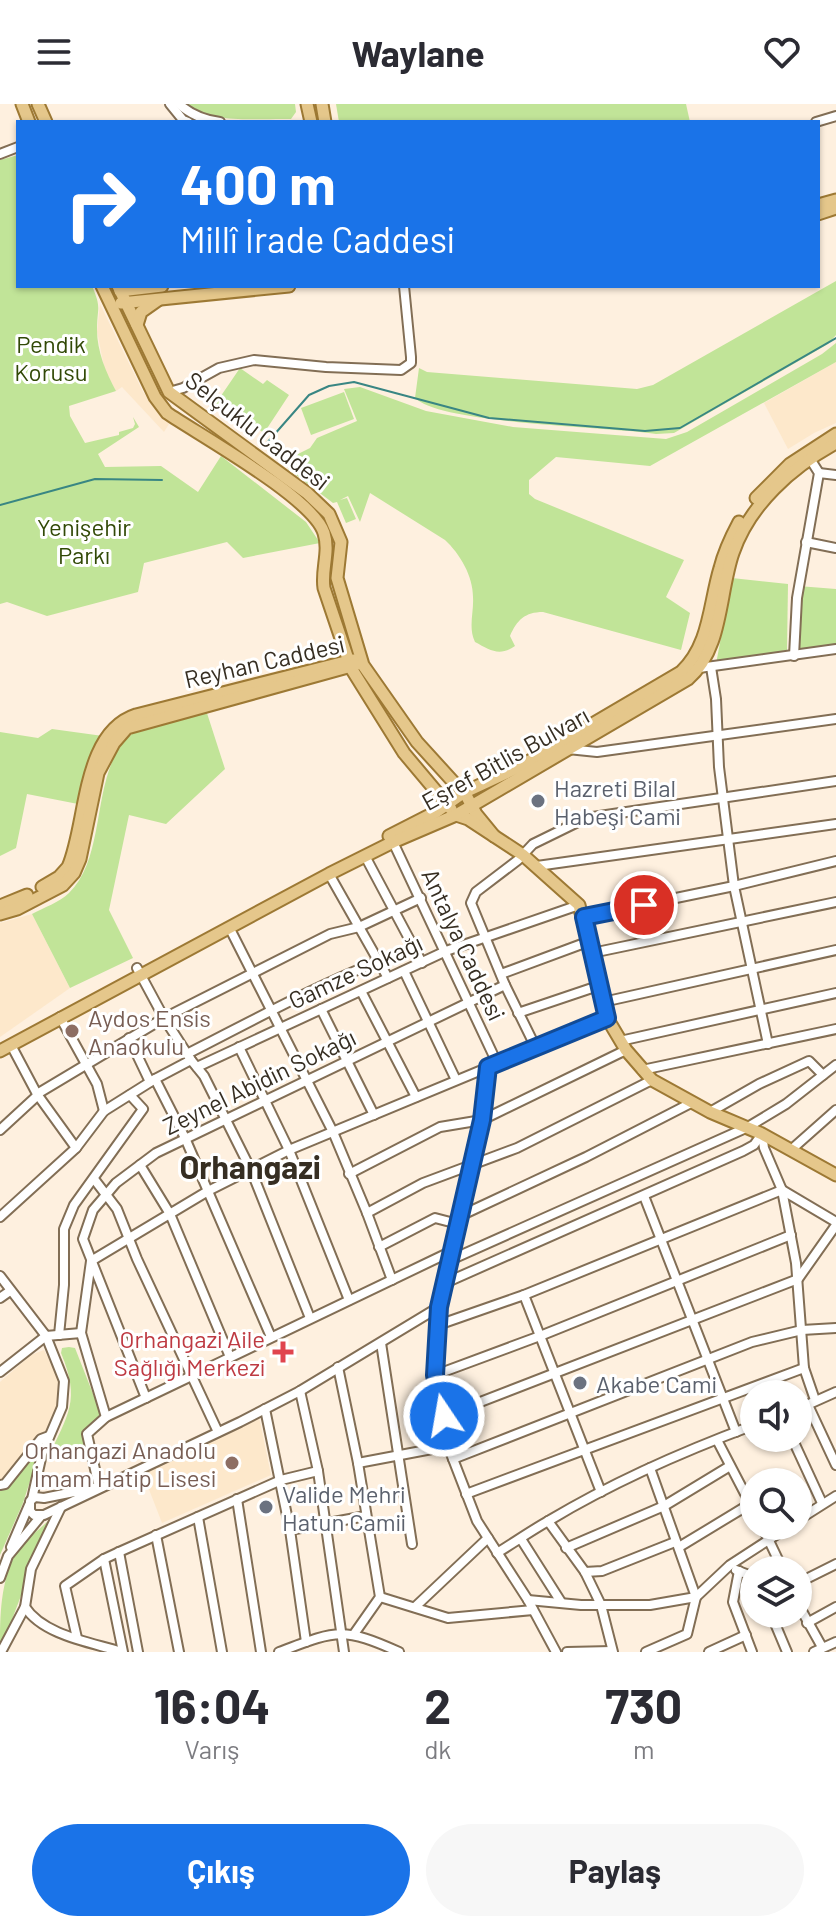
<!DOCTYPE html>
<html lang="tr">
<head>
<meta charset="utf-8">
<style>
  :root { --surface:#fff; --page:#f7f7f7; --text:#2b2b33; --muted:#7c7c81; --accent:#1a73e8 }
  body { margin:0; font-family:Barlow,sans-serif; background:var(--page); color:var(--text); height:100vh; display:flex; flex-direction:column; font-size:30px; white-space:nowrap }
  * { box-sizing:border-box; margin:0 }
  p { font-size:26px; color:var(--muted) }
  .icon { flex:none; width:44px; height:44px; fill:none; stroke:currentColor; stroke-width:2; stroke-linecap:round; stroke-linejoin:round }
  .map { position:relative; height:1548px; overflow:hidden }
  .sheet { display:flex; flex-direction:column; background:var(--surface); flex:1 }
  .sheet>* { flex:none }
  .banner { position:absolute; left:16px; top:16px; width:804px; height:168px; border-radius:0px; box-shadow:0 2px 6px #0004; background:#1a73e8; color:#fff; overflow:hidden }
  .tools { position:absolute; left:740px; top:1276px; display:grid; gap:16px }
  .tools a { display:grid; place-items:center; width:72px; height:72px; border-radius:50%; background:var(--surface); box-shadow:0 2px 6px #0004; font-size:40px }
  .pin { position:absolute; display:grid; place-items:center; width:68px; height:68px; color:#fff; margin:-34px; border:4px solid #fff; border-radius:50%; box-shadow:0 2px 8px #0007 }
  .me { position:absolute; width:88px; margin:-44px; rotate:348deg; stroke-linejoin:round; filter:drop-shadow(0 0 6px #0008) }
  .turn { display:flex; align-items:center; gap:28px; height:168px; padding:0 32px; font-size:36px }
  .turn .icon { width:104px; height:104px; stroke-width:2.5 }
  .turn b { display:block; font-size:56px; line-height:68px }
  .eta { display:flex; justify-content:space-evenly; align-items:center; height:136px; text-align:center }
  .eta b { font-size:48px; font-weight:700; line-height:56px }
  .primary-button { display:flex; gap:16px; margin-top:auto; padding:16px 32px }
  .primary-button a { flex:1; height:92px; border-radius:48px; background:var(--accent); color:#fff; font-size:32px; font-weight:700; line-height:92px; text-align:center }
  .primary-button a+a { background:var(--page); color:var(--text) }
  header { display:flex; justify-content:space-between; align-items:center; height:104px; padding:0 32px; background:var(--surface); font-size:36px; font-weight:700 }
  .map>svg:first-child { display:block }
  .built { fill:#fde8cb }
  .green { fill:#c1e498 }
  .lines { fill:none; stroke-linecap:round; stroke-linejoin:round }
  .stream { stroke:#398683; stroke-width:2 }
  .minor-casing { stroke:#826e55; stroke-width:12 }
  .major-casing { stroke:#9d7934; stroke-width:15 }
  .minor { stroke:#fff; stroke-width:8 }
  .major { stroke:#e5c78b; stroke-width:11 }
  .route-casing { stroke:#114b97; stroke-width:20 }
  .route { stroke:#1a73e8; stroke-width:14 }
  .worship-dot { fill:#6b7280; stroke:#fff; stroke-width:3 }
  .education-dot { fill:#8d6e63; stroke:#fff; stroke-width:3 }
  .health-dot { fill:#e0444e; stroke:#fff; stroke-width:3 }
  .labels { text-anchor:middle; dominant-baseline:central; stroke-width:6; stroke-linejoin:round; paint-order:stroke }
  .park-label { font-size:24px; fill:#314906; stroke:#fff }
  .street-label { font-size:24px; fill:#362e22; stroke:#fff }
  .worship-label { font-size:24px; fill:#5b616d; stroke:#fff; text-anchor:start }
  .education-label { font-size:24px; fill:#785e54; stroke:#fff; text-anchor:start }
  .health-label { font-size:24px; fill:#be3a42; stroke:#fff; text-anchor:end }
  .district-label { font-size:32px; font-weight:bold; fill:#362e22; stroke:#fff }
</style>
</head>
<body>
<header><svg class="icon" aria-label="menu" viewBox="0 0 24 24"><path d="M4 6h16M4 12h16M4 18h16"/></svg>Waylane<svg class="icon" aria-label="heart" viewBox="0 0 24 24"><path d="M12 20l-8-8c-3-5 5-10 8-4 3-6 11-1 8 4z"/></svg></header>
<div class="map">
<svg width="836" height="1548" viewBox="0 0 836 1548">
  <rect width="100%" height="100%" fill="#fef0df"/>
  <g class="built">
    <path d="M100 200 143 288 169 320 164 328 122 283 116 287 105 268 97 227Z"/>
    <path d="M836 258V319L814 329 788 345 764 299Z"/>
    <path d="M32 810 70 884 0 933V819Z"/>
    <path d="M44 1246 60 1277V1296L46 1326 5 1376H0V1278L31 1251Z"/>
    <path d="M259 1313 271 1371 162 1419 143 1370Z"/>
  </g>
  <g class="green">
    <path d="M187 0H295L296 8 291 15C258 14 214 21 187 0Z"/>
    <path d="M336 0H686L690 18H339Z"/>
    <path d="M18 51V182H92C102 205 97 203 97 226 97 247 106 269 116 287L69 302 70 312 85 339 119 331V328L133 324 135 320 133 313 139 323 98 350 105 363 161 362 198 388 221 352 306 418 320 439 243 454 227 438 144 459 138 488 47 512 7 498 0 500V56Z"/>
    <path d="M836 177V231L828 240 674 329 656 330C610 323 441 320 415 294L419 264 427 268 637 285 653 281Z"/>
    <path d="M836 239V258L650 362 556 353 529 376V390L535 395 684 456 666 493 690 509 681 546 543 508C525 508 517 516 510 532L515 542C499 553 490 546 475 538 468 523 474 509 473 493 473 472 460 450 445 436L370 389 360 418 348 392 340 396 347 394 356 415 346 419 337 398 333 399 288 365 294 352 310 344 317 334 357 317 344 285 360 283 426 307 513 323 666 335 687 328 822 250Z"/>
    <path d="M240 264 263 280 267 276 289 291 264 329 241 313 237 317 214 302Z"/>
    <path d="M344 288 354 315 311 331 301 304Z"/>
    <path d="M732 474 788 480 787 546 716 560Z"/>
    <path d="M798 482 836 485V541L798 548Z"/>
    <path d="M206 606 225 665 166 720 129 711 109 806 133 854 70 884 32 810C43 804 60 798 69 789 110 750 88 659 136 627 149 618 189 611 206 606Z"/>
    <path d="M52 625 103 632 78 700 27 690 16 744 0 752V628L38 634Z"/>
    <path d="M69 1243 75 1244 99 1305V1312L82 1327 85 1350 48 1354C68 1310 81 1297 61 1249L62 1244Z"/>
    <path d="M34 1349H39L23 1399 0 1451V1386L8 1384Z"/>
    <path d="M49 1416 50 1421C30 1462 18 1504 0 1545 0 1511 0 1478 17 1447 25 1436 39 1426 49 1416Z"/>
  </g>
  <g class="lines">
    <g class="stream">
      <path d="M266 340 309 291 329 282 354 278 489 314 645 327 680 324 836 234"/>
      <path d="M0 401 95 375 162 376"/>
    </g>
    <g class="minor-casing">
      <g id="minor">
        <path d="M170 0 183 16 188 18"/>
        <path d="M179 0C191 11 204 16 220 18"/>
        <path d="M816 18 836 12"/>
        <path d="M0 50 18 43"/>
        <path d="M169 288 183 284 219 264 254 256 326 263 401 266 411 259V253L404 182"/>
        <path d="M819 369 836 371"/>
        <path d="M806 438 836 444"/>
        <path d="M794 552 797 494 819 369 807 350"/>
        <path d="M711 563 716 595 719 663 734 782 768 940"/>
        <path d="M699 564 836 545"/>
        <path d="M568 645 597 648 836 615"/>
        <path d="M393 738 497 959"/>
        <path d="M365 752 422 859"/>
        <path d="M537 762 836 720"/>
        <path d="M329 770 388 874"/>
        <path d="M584 813 734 782 836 757"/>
        <path d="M229 823 333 1028 367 1109 392 1176"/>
        <path d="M592 849 836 798"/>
        <path d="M137 864 164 914 191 956 204 972 251 1066 310 1214"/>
        <path d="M404 867 456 976"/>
        <path d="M501 870 590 837"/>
        <path d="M361 887 416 993"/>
        <path d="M603 898 836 846"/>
        <path d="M321 905 374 1011"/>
        <path d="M518 909 598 882"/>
        <path d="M60 913 97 980 104 1007"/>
        <path d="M129 934 150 978"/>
        <path d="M620 937 836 889"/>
        <path d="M11 941 37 990 76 1044"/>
        <path d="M239 943 289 1046 349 1196"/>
        <path d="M536 944 505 881 471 799 476 788 518 756 533 740 586 714 836 677"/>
        <path d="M187 950C250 918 311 884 377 858"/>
        <path d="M197 963 446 847 579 801"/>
        <path d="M488 963 482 1016 439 1203 435 1271 448 1342 477 1417 528 1496 556 1548"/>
        <path d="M642 966 836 925"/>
        <path d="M155 975 185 1034 271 1233"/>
        <path d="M37 990 164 914 330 830 359 823 421 794"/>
        <path d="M710 1008 759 980 809 957 823 971"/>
        <path d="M0 1026 38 991"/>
        <path d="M762 1030 764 1044 782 1086 796 1159 804 1264 815 1296"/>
        <path d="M792 1045 836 1006"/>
        <path d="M140 1061 170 1110 230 1253"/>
        <path d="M349 1070 440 1023 482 1016 626 946"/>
        <path d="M94 1075 117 1105 137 1155 218 1328"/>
        <path d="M644 1092 736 1328"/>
        <path d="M367 1109 423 1079 517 1044 652 976"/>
        <path d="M460 1112 586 1053 693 998"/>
        <path d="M0 1113 76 1044 104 1007 155 975 191 956"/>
        <path d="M379 1143 435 1114 458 1120"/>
        <path d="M448 1157 748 1023 786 1000 836 961"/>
        <path d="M0 1172 46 1232 64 1277 62 1303 42 1350 32 1395"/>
        <path d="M445 1179 743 1047 754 1041 762 1030"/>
        <path d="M524 1191 601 1388"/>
        <path d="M0 1194 10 1187"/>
        <path d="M438 1221 524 1191 782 1086 836 1118"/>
        <path d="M59 1231 64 1181V1125L74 1101 143 1005 130 991"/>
        <path d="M46 1232 81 1229"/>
        <path d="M381 1239 412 1440"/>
        <path d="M338 1263 358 1359 380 1493 354 1530"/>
        <path d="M0 1268 46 1232"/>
        <path d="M435 1271 540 1232 791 1131"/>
        <path d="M300 1287 318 1367 344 1548"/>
        <path d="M146 1294 83 1135 93 1106 105 1092 116 1079 156 1049 505 881"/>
        <path d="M808 1301 836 1361"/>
        <path d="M265 1305 290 1426 306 1538"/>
        <path d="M798 1305 836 1288"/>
        <path d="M444 1312 798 1175 836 1121"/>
        <path d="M106 1313 81 1229 91 1157 208 1087 289 1046 607 914"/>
        <path d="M792 1334 822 1399"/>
        <path d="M717 1336 754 1407"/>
        <path d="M453 1355 752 1238 802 1226 836 1224"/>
        <path d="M358 1359 448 1342"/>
        <path d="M0 1381 5 1380 41 1335 49 1332"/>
        <path d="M99 1383 44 1394 35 1393 30 1397V1407L34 1411H44L240 1318 300 1287 439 1203"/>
        <path d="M99 1383 87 1330 106 1313 450 1148"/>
        <path d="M466 1390 804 1264"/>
        <path d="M237 1395 261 1548"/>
        <path d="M198 1413 222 1548"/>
        <path d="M798 1416 836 1392"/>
        <path d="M548 1417 585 1468 601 1501 613 1548"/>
        <path d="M762 1422 783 1466"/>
        <path d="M290 1426 366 1412"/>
        <path d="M156 1431 179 1548"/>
        <path d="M521 1435 561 1498"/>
        <path d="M11 1443 29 1401"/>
        <path d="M679 1443 750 1400"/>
        <path d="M566 1444 664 1402 730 1362"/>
        <path d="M119 1448 138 1548"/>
        <path d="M497 1449C515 1438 532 1426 550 1416 615 1377 684 1347 754 1321"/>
        <path d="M104 1455 123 1548"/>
        <path d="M736 1466 754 1473"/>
        <path d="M739 1467 733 1498 752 1548"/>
        <path d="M585 1468 602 1467 675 1438"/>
        <path d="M0 1474 8 1452 41 1412"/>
        <path d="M798 1479 836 1460"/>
        <path d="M380 1493 448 1514 533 1506"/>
        <path d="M528 1496 581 1501H650L696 1493 730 1461 790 1422"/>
        <path d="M798 1500 822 1543"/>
        <path d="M25 1503C43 1531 90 1538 122 1548"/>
        <path d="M415 1503 488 1434"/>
        <path d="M771 1510 787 1548"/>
        <path d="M807 1519 836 1503"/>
        <path d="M77 1534 65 1482 104 1455 119 1448 281 1376 318 1367"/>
        <path d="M1 1548 25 1503 31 1465 61 1403"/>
        <path d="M279 1548C335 1527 342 1522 399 1548"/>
        <path d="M567 1548 612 1547"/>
        <path d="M646 1548 687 1530 696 1493 650 1364"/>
        <path d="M709 1548 746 1531"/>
        <path d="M814 1548 836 1538"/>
      </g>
    </g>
    <g class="major-casing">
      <g id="major">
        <path d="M22 0 29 18"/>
        <path d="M38 0 46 18"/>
        <path d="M307 0 311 18"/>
        <path d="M322 0 325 18"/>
        <path d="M818 101 836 96"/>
        <path d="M818 110 836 104"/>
        <path d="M102 182 155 293 167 309C201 332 313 394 324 429 330 448 321 466 324 484L351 564 404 649 451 705"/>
        <path d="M118 182 169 288 307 389 329 410 341 438 337 474 363 561 417 638 467 693 476 710 494 732"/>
        <path d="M120 187 162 182"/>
        <path d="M121 199 289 182"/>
        <path d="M137 221 141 208 158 196"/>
        <path d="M756 394 790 360 836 330"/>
        <path d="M456 711 468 715 523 751 579 801 607 914 626 946 652 976 710 1008 762 1030 836 1071"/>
        <path d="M389 732 436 708 463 689 521 662 681 568C710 541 709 500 720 464 724 448 731 433 739 418"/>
        <path d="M42 783 59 773 68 763C87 720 81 629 136 611L353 556"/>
        <path d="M0 802 27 791"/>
        <path d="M0 810 17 805 63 781 74 769 80 755 98 669 114 639 127 624 355 561"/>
        <path d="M0 947 329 770 393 738 456 711 688 575C723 545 719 489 733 449 750 400 792 363 836 339"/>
      </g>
    </g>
    <use href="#minor" class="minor"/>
    <use href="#major" class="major"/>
  </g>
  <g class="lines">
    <g class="route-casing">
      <path id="route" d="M444 1312 435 1271 439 1203 482 1016 488 963 607 914 584 813 644 801"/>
    </g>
    <use href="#route" class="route"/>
  </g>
  <g class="worship-dot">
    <circle cx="538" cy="697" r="8"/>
    <circle cx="580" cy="1279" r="8"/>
    <circle cx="266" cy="1403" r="8"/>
  </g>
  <g class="education-dot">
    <circle cx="72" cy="927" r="8"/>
    <circle cx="232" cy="1359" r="8"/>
  </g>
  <path class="health-dot" d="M279 1236h8v8h8v8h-8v8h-8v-8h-8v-8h8z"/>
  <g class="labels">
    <g class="park-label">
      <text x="51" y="239">Pendik<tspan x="51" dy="28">Korusu</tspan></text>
      <text x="84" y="422">Yenişehir<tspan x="84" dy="28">Parkı</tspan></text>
    </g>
    <g class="street-label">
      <text transform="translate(258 326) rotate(38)">Selçuklu Caddesi</text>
      <text transform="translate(264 557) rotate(-13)">Reyhan Caddesi</text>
      <text transform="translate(505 654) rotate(-29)">Eşref Bitlis Bulvarı</text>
      <text transform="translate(464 840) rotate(65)">Antalya Caddesi</text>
      <text transform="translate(355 867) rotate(-25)">Gamze Sokağı</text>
      <text transform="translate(259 977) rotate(-26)">Zeynel Abidin Sokağı</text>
    </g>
    <g class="worship-label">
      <text x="554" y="683">Hazreti Bilal<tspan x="554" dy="28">Habeşi Cami</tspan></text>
      <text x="596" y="1279">Akabe Cami</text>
      <text x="282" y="1389">Valide Mehri<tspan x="282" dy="28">Hatun Camii</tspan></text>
    </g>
    <g class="education-label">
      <text x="88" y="913">Aydos Ensis<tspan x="88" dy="28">Anaokulu</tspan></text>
      <text x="216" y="1345" text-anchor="end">Orhangazi Anadolu<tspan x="216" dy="28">İmam Hatip Lisesi</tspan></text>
    </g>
    <g class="health-label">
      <text x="265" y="1234">Orhangazi Aile<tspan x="265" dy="28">Sağlığı Merkezi</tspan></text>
    </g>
    <g class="district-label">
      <text x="250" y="1062">Orhangazi</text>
    </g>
  </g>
</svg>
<div class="tools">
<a><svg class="icon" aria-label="sound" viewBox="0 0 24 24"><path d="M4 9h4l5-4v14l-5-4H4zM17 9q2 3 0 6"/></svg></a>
<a><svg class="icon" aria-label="search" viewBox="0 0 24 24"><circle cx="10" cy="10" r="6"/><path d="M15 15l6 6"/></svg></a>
<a><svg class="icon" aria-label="layers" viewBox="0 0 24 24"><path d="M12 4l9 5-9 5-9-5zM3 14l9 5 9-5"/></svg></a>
</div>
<div class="pin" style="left:644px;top:801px;background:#d93025"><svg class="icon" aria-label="arrive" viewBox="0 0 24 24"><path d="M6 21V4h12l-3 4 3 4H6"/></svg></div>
<svg class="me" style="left:444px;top:1312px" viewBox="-20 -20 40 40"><circle r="17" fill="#1a73e8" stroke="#fff" stroke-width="3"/><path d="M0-11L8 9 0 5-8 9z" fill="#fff"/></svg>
<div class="banner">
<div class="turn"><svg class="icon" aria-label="right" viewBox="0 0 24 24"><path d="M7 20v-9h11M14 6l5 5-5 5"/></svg><div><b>400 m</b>Millî İrade Caddesi</div></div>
</div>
</div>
<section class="sheet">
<div class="eta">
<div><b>16:04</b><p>Varış</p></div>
<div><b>2</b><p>dk</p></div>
<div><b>730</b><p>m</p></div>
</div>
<div class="primary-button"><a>Çıkış</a><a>Paylaş</a></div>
</section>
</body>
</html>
